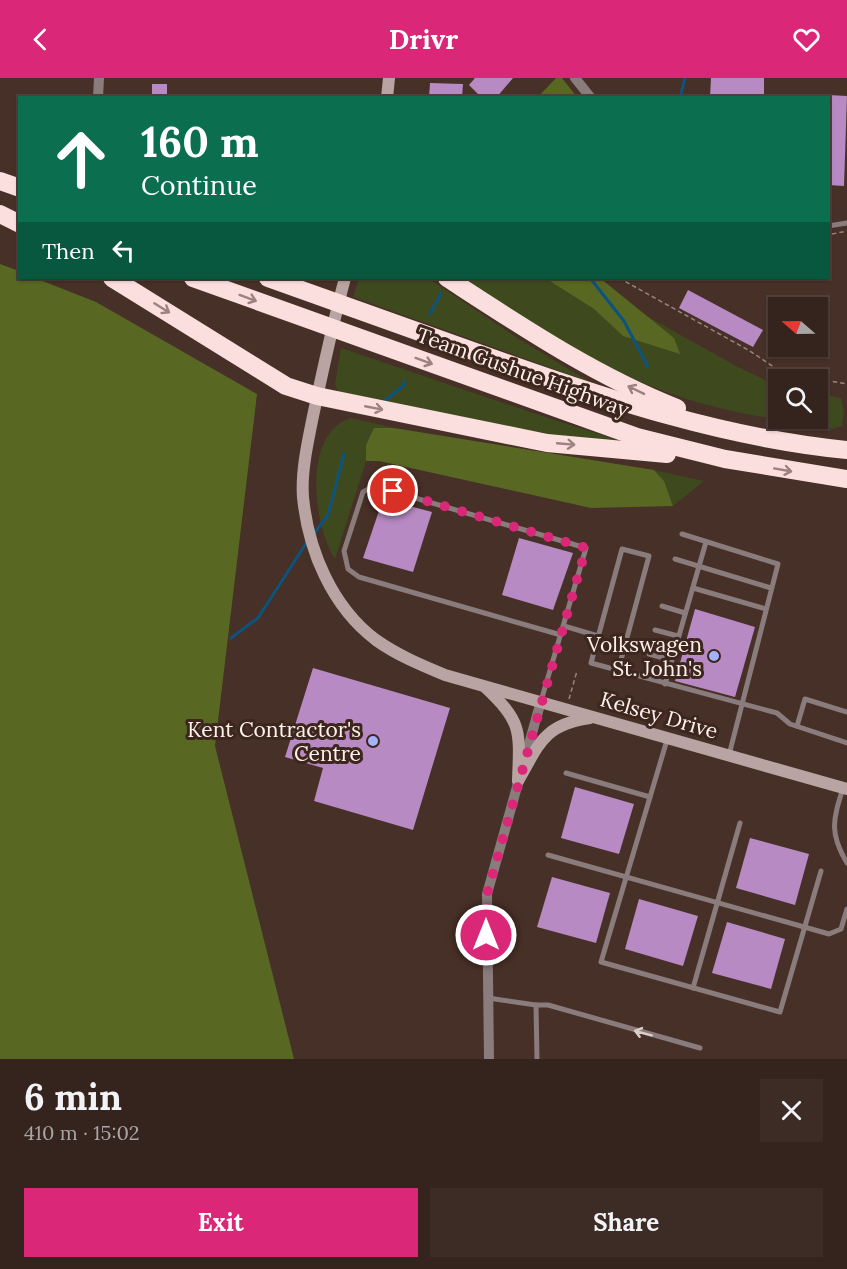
<!DOCTYPE html>
<html lang="en">
<head>
<meta charset="utf-8">
<style>
  :root { --surface:#35241d; --page:#3d2c26; --text:#f1f3f6; --muted:#aaa4a4; --line:#4f413b; --accent:#db2777 }
  body { margin:0; font-family:Lora,serif; background:var(--page); color:var(--text); height:100vh; display:flex; flex-direction:column; font-size:22px; white-space:nowrap }
  * { box-sizing:border-box; margin:0 }
  p { font-size:20px; color:var(--muted) }
  .icon { flex:none; width:33px; height:33px; fill:none; stroke:currentColor; stroke-width:2; stroke-linecap:round; stroke-linejoin:round }
  .map { position:relative; height:981px; overflow:hidden }
  .side { display:flex; flex-direction:column; background:var(--surface); flex:1 }
  .side>* { flex:none }
  .top-card { position:absolute; left:18px; top:18px; width:812px; height:183px; border-radius:0px; box-shadow:0 2px 4px #0004,0 0 0 2px var(--line); background:#0b6e4f; color:#fff; overflow:hidden }
  .needle { width:39px; rotate:290deg }
  .fabs { position:absolute; left:768px; top:219px; display:grid; gap:12px }
  .fabs a { display:grid; place-items:center; width:60px; height:60px; border-radius:0px; background:var(--surface); box-shadow:0 2px 4px #0004,0 0 0 2px var(--line); font-size:30px }
  .pin { position:absolute; display:grid; place-items:center; width:51px; height:51px; color:#fff; margin:-26px; border:3px solid #fff; border-radius:50%; box-shadow:0 2px 6px #0007 }
  .me { position:absolute; width:66px; margin:-33px; rotate:0deg; stroke-linejoin:round; filter:drop-shadow(0 0 4px #0008) }
  .turn { display:flex; align-items:center; gap:21px; height:126px; padding:0 24px; font-size:27px }
  .turn .icon { width:78px; height:78px; stroke-width:2.5 }
  .turn b { display:block; font-size:42px; line-height:51px }
  .then { display:flex; align-items:center; height:57px; padding:0 24px; background:#0003; gap:12px; font-size:22px }
  .round { display:grid; place-items:center; flex:none; width:63px; height:63px; border-radius:0px; background:var(--page) }
  .summary { display:flex; align-items:center; justify-content:space-between; height:102px; padding:0 24px }
  h1 { font-size:36px; font-weight:700; line-height:45px }
  .primary-button { display:flex; gap:12px; margin-top:auto; padding:12px 24px }
  .primary-button a { flex:1; height:69px; border-radius:0px; background:var(--accent); color:#fff; font-size:24px; font-weight:700; line-height:69px; text-align:center }
  .primary-button a+a { background:var(--page); color:var(--text) }
  header { display:flex; justify-content:space-between; align-items:center; height:78px; padding:0 24px; background:var(--accent); color:#fff; font-size:27px; font-weight:700 }
  .map>svg:first-child { display:block }
  .green { fill:#3f491e }
  .forest { fill:#586822 }
  .lines { fill:none; stroke-linecap:round; stroke-linejoin:round }
  .stream { stroke:#0c537e; stroke-width:3 }
  .building { fill:#b88ac4 }
  .path { stroke:#97847e; stroke-width:1.5; stroke-dasharray:4.5 3; stroke-linecap:butt }
  .service { stroke:#8a7c7c; stroke-width:5 }
  .minor { stroke:#8a7c7c; stroke-width:10 }
  .secondary { stroke:#baa4a3; stroke-width:12 }
  .motorway { stroke:#fbdfde; stroke-width:18 }
  .oneway { stroke:#9c827e }
  .oneway2 { stroke:#dbcecb }
  .route { stroke:#db2777; stroke-width:10; stroke-dasharray:0 18 }
  .poi-dot { fill:#a4b2fc; stroke:#3c261d; stroke-width:2 }
  .labels { text-anchor:middle; dominant-baseline:central; stroke-width:6; stroke-linejoin:round; paint-order:stroke }
  .street-label { font-size:21px; fill:#fef1ed; stroke:#3c261d }
  .poi-label { font-size:21px; fill:#fef1ed; stroke:#3c261d; text-anchor:end }
</style>
</head>
<body>
<header><svg class="icon" aria-label="back" viewBox="0 0 24 24"><path d="M15 5l-7 7 7 7"/></svg>Drivr<svg class="icon" aria-label="heart" viewBox="0 0 24 24"><path d="M12 20l-8-8c-3-5 5-10 8-4 3-6 11-1 8 4z"/></svg></header>
<div class="map">
<svg width="847" height="981" viewBox="0 0 847 981">
  <rect width="100%" height="100%" fill="#473027"/>
  <g class="green">
    <path d="M359 200H428L519 261 590 304 353 219Z"/>
    <path d="M462 200H545L594 231 623 258 674 260 643 236 738 289 778 308V340H818V316L841 320 844 334 842 348 832 351C777 341 719 334 666 314 592 286 528 243 462 200Z"/>
    <path d="M341 270 551 341 651 372 505 351 339 316 335 306Z"/>
    <path d="M351 340 394 350H375L366 367V383L335 481C313 448 302 354 351 340Z"/>
    <path d="M654 392 704 403 673 428 664 403Z"/>
  </g>
  <g class="forest">
    <path d="M556 0H562L577 19H538Z"/>
    <path d="M0 186 19 193 20 200H35L96 224 257 316 215 668 294 981H0Z"/>
    <path d="M545 200H600L674 260 680 276 623 258 594 231Z"/>
    <path d="M374 350H394L654 392 664 403 673 428 591 430 379 383H366V367Z"/>
  </g>
  <g class="lines">
    <g class="stream">
      <path d="M680 20 685 0"/>
      <path d="M590 200 624 243 648 289"/>
      <path d="M430 236 441 215"/>
      <path d="M383 324 403 308 405 303"/>
      <path d="M313 457 328 437 344 376"/>
      <path d="M231 560 258 540 307 464"/>
    </g>
  </g>
  <g class="building">
    <path d="M475 0H513L496 20H482L469 7Z"/>
    <path d="M711 0H764V20H710Z"/>
    <path d="M430 5 463 6 462 20H429Z"/>
    <rect x="152" y="6" width="15" height="14"/>
    <path d="M828 17 847 18 844 108 828 107Z"/>
    <path d="M688 212 763 252 753 269 679 230Z"/>
    <path d="M383 421 432 434 413 494 363 480Z"/>
    <path d="M519 460 573 475 553 532 502 517Z"/>
    <path d="M695 531 755 549 735 619 675 603Z"/>
    <path d="M313 590 450 630 413 752 314 723 323 690 285 679Z"/>
    <path d="M575 709 634 726 619 776 561 760Z"/>
    <path d="M750 760 809 776 795 827 736 810Z"/>
    <path d="M552 799 610 815 596 865 537 849Z"/>
    <path d="M639 821 698 838 683 888 625 871Z"/>
    <path d="M727 844 785 861 771 911 712 895Z"/>
  </g>
  <g class="lines">
    <g class="path">
      <path d="M832 156 847 153"/>
      <path d="M619 200 750 273 781 294 847 306"/>
      <path d="M569 621 577 593"/>
    </g>
    <g class="service">
      <path d="M828 148 847 145"/>
      <path d="M682 456 778 486 729 677"/>
      <path d="M675 481 771 510"/>
      <path d="M693 510 766 531"/>
      <path d="M662 528 685 535"/>
      <path d="M564 548 598 558"/>
      <path d="M655 552 678 558"/>
      <path d="M649 576 671 582"/>
      <path d="M618 593 649 478 622 471 591 585 777 635 790 646 847 665"/>
      <path d="M665 606 706 464"/>
      <path d="M541 623 586 470 374 408 363 414 344 473 348 491 359 499 561 557"/>
      <path d="M797 648 805 621 847 634"/>
      <path d="M667 662 601 884 780 934 821 793"/>
      <path d="M566 695 650 719"/>
      <path d="M843 710C833 742 829 755 847 785"/>
      <path d="M548 777 829 856 841 851 847 831"/>
      <path d="M693 910 740 745"/>
      <path d="M488 920 536 927 537 981"/>
      <path d="M536 927H548L700 970"/>
    </g>
    <g class="minor">
      <path d="M575 0 591 20"/>
      <path d="M98 20 99 0"/>
      <path d="M489 981 487 816 541 623"/>
    </g>
    <g class="secondary">
      <path d="M387 20 389 0"/>
      <path d="M345 200C333 245 323 291 313 338 308 363 301 393 303 419 308 472 332 529 376 562 397 577 421 587 445 597L847 711"/>
      <path d="M485 609C522 644 520 652 518 702"/>
      <path d="M518 703C540 665 543 647 590 640"/>
    </g>
    <g class="motorway">
      <path d="M0 103 20 110"/>
      <path d="M0 136 20 146"/>
      <path d="M112 200 286 308 317 318 547 365 667 376"/>
      <path d="M193 200 637 359 725 381 847 401"/>
      <path d="M268 200C344 227 420 254 495 281 610 322 725 360 847 372"/>
      <path d="M447 200C521 248 594 297 677 330"/>
    </g>
  </g>
  <defs><path id="oneway-shaft" d="M-6 0H5M1.5-3L5.5 0L1.5 3" fill="none" stroke-width="1.6" stroke-linecap="round" stroke-linejoin="round" transform="scale(1.5)"/></defs>
  <g class="oneway">
    <use href="#oneway-shaft" transform="translate(248 220) rotate(20)"/>
    <use href="#oneway-shaft" transform="translate(162 230) rotate(32)"/>
    <use href="#oneway-shaft" transform="translate(424 283) rotate(20)"/>
    <use href="#oneway-shaft" transform="translate(636 312) rotate(-154)"/>
    <use href="#oneway-shaft" transform="translate(374 330) rotate(11)"/>
    <use href="#oneway-shaft" transform="translate(566 366) rotate(5)"/>
    <use href="#oneway-shaft" transform="translate(783 392) rotate(10)"/>
  </g>
  <use class="oneway2" href="#oneway-shaft" transform="translate(643 955) rotate(-165)"/>
  <g class="lines">
    <path class="route" d="M393 413 586 470 487 816 486 857"/>
  </g>
  <g class="poi-dot">
    <circle cx="714" cy="578" r="6"/>
    <circle cx="373" cy="663" r="6"/>
  </g>
  <g class="labels">
    <g class="street-label">
      <text transform="translate(523 294) rotate(20)">Team Gushue Highway</text>
      <text transform="translate(659 637) rotate(16)">Kelsey Drive</text>
    </g>
    <g class="poi-label">
      <text x="702" y="566">Volkswagen<tspan x="702" dy="24">St. John's</tspan></text>
      <text x="361" y="651">Kent Contractor's<tspan x="361" dy="24">Centre</tspan></text>
    </g>
  </g>
</svg>
<div class="fabs">
<a><svg class="needle" viewBox="-14 -14 28 28"><path d="M0-13l5 13h-10z" fill="#e53935"/><path d="M0 13l5-13h-10z" fill="#aaa4a4"/></svg></a>
<a><svg class="icon" aria-label="search" viewBox="0 0 24 24"><circle cx="10" cy="10" r="6"/><path d="M15 15l6 6"/></svg></a>
</div>
<div class="pin" style="left:393px;top:413px;background:#d93025"><svg class="icon" aria-label="arrive" viewBox="0 0 24 24"><path d="M6 21V4h12l-3 4 3 4H6"/></svg></div>
<svg class="me" style="left:486px;top:857px" viewBox="-20 -20 40 40"><circle r="17" fill="#db2777" stroke="#fff" stroke-width="3"/><path d="M0-11L8 9 0 5-8 9z" fill="#fff"/></svg>
<div class="top-card">
<div class="turn"><svg class="icon" aria-label="ahead" viewBox="0 0 24 24"><path d="M12 20V5M6 11l6-6 6 6"/></svg><div><b>160 m</b>Continue</div></div>
<div class="then">Then<svg class="icon" aria-label="left" viewBox="0 0 24 24"><path d="M17 20v-9H6M10 6l-5 5 5 5"/></svg></div>
</div>
</div>
<section class="side">
<div class="summary"><div><h1>6 min</h1><p>410 m · 15:02</p></div><a class="round"><svg class="icon" aria-label="close" viewBox="0 0 24 24"><path d="M6 6l12 12M18 6L6 18"/></svg></a></div>
<div class="primary-button"><a>Exit</a><a>Share</a></div>
</section>
</body>
</html>
